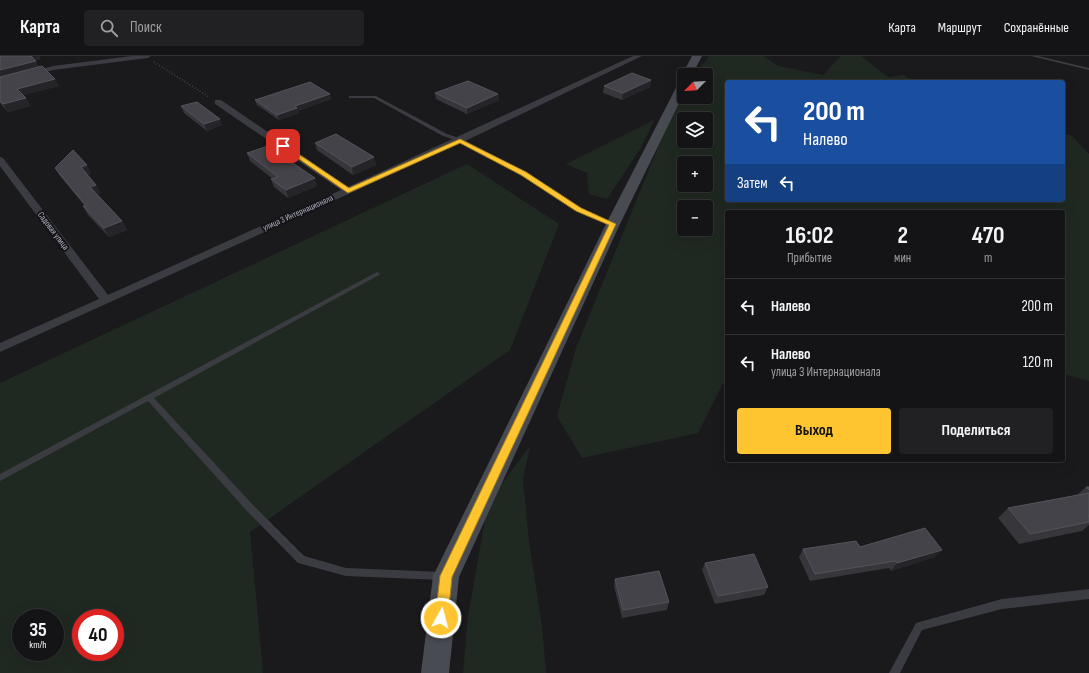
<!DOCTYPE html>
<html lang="ru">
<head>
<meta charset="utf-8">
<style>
  :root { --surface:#141416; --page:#212123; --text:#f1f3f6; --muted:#9d9ea1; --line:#333335; --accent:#ffc530 }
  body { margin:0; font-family:"Sofia Sans Condensed",sans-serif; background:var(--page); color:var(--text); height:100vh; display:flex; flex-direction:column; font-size:15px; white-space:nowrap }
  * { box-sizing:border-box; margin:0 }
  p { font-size:13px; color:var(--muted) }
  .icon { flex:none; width:22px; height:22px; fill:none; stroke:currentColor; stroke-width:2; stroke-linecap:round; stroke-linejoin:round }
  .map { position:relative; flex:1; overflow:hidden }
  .drawer { position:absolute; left:725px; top:154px; width:340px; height:252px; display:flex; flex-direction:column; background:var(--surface); border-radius:4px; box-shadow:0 4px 16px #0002,0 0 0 1px var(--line) }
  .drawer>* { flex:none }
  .top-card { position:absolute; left:725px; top:24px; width:340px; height:122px; border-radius:4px; box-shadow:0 4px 16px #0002,0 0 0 1px var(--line); background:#1a4fa0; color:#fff; overflow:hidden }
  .needle { width:26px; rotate:246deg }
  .controls { position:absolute; left:677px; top:12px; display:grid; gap:8px }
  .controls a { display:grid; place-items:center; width:36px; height:36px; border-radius:4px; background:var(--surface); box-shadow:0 4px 16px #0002,0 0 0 1px var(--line); font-size:20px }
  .speed { position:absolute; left:12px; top:553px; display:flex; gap:8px; font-size:20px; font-weight:700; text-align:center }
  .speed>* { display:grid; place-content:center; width:52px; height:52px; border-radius:50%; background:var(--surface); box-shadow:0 4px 16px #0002,0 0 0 1px var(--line); line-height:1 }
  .speed small { font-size:10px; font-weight:400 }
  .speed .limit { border:6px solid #d22; background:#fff; color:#111 }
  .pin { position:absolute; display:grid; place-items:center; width:34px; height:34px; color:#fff; margin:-17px; border-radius:8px; box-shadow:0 2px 6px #0006 }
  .me { position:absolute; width:44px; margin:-22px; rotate:7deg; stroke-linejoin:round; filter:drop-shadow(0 0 3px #0008) }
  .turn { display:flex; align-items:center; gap:14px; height:84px; padding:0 12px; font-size:18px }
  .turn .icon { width:52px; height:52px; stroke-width:2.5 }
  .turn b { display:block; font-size:28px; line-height:34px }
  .then { display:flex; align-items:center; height:38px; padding:0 12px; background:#0003; gap:8px; font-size:15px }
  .eta { display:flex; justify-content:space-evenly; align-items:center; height:68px; text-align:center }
  .eta b { font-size:24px; font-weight:700; line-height:28px }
  .button { display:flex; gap:8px; margin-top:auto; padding:8px 12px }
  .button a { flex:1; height:46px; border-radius:4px; background:var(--accent); color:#111; font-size:16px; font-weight:700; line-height:46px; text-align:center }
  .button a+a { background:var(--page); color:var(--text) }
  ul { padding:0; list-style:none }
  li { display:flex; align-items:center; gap:12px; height:56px; padding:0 12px; border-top:1px solid var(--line) }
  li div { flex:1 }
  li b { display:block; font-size:15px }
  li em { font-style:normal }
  header { display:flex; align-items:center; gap:24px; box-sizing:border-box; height:56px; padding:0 20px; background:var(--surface); border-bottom:1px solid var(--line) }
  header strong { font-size:19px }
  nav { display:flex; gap:22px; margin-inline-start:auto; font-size:14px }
  .search { width:280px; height:36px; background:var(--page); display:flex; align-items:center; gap:10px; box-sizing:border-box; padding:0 14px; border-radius:4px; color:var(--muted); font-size:15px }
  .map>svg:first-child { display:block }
  .green { fill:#202921; fill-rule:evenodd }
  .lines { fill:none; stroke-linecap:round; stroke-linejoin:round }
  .path { stroke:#414349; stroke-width:1.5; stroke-dasharray:1 2; stroke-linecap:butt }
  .lane { fill:#3b3c42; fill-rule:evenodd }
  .street { fill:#3b3c42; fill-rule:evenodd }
  .secondary { fill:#494b53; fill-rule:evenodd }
  .wall { fill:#36363b }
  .shaded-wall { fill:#252529 }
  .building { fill:#434349; stroke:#53545b }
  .route { fill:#ffc530; stroke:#a6801f }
  .labels { text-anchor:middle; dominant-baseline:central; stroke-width:4; stroke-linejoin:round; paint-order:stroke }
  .far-street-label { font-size:9px; fill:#acb0bd; stroke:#151518 }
</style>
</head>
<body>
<header>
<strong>Карта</strong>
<div class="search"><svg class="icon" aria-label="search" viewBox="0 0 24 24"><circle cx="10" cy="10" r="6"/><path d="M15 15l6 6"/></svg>Поиск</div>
<nav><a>Карта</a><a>Маршрут</a><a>Сохранённые</a></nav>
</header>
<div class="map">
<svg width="1089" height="617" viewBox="0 0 1089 617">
  <rect width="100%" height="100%" fill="#1a1a1d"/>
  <g class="green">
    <path d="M709 0H763L778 10 823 19 841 0H861L888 21 904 19 914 26H727V144H1063V78L1071 79 1089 98V325L1063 318V156H727V328L723 327 698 377 582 402 557 360 576 292 680 38 684 33V41H706V19H695ZM684 63H706V85H684ZM684 107H706V129H684ZM684 151H706V173H684Z"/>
    <path d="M654 64 642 90 607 143 589 138 587 117 566 108Z"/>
    <path d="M467 108 559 168 510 294 250 476 263 617H0V327ZM21 562H55V596H21ZM81 562H115V596H81Z"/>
    <path d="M530 390 523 423 529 486 542 570 546 617H463L468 561 488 446Z"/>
  </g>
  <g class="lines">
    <path class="path" d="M154 6 209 41"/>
    <g class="lane">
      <path d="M1031 0H1038L1089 12V14Z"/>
      <path d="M349 40H376L447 78 462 83 526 116 580 152 616 168 615 169H611L576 154 522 118 458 85 443 80 374 42H349Z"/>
      <path d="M377 216 379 217 380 218 379 219 154 342 253 449 304 500 346 512 442 516 445 517 447 520 445 523 442 524 346 520 298 507 247 455 148 345 0 425V418Z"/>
      <path d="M1089 533V543L1002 553 922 574 900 617H889L916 567 1002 543Z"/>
    </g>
    <g class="street">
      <path d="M132 0H151L148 2 53 14 0 28V24L53 10Z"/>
      <path d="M633 0H642L463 86 0 296V287L99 243 0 110V101L3 102 108 239 341 134 215 48V44H221L348 131Z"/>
    </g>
    <g class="secondary">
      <path d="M692 0H702L692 19H684L683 21 682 19Z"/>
      <path d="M684 23V37L620 168 459 521 449 617H421L433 520 437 512 606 168 679 26Z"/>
    </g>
  </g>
  <g class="wall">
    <path d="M0 0 41 3 35 4 39 11 59 30 23 39 26 42 30 50 8 56 0 47Z"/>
    <path d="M651 24 650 31 622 44 603 37 604 30Z"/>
    <path d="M435 37 498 38 499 44 467 58 436 43Z"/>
    <path d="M331 43 298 55 299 57 279 64 257 49 255 44Z"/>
    <path d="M181 50 222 69 207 75 184 57Z"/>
    <path d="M315 87 374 101 376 109 353 119 317 94Z"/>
    <path d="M247 97 317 130 288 142 274 131 271 123H273L250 105Z"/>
    <path d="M55 112 91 117 87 119 101 137 97 138 122 165 127 174 109 181 88 159 83 150H85L60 120Z"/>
    <path d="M1086 431H1089V469L1082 475 1019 488 998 462 1008 452 1077 439Z"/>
    <path d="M860 491 935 501 891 515 889 512 810 525 799 501 803 493Z"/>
    <path d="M705 507 768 531 764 539 715 548 702 514Z"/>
    <path d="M615 523 669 546 667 554 622 562 614 530Z"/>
  </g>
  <g class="shaded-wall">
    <path d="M30 0H40L41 3 33 5Z"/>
    <path d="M36 5 40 12 0 22V14Z"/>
    <path d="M55 23 59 30 21 40 17 33Z"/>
    <path d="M651 24 650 31 622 44 623 37Z"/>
    <path d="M330 38 331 43 298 55 299 57 279 64 277 59 295 50Z"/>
    <path d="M498 38 499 44 467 58V52Z"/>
    <path d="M26 42 30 50 8 56 3 48Z"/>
    <path d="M220 63 222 69 207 75 204 68Z"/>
    <path d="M374 101 376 109 353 119 352 111Z"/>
    <path d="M87 109 91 117 85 119 81 111Z"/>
    <path d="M315 122 317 130 288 142 286 134Z"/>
    <path d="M96 129 101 137 95 139 90 131Z"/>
    <path d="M122 165 127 174 109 181 104 172Z"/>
    <path d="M942 494 935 501 891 515 897 507Z"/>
  </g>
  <g class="building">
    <path d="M0 0H31L36 5 0 14Z"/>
    <path d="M42 10 55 23 17 33 26 42 3 48 0 45V21Z"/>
    <path d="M632 17 651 24 623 37 604 30Z"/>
    <path d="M468 25 498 38 467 52 435 37Z"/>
    <path d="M310 26 330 38 295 50 297 52 277 59 255 44Z"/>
    <path d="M197 46 220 63 204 68 181 50Z"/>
    <path d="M336 78 374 101 352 111 315 87Z"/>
    <path d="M268 90 315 122 286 134 271 123 278 121 247 97Z"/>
    <path d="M73 94 87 109 81 111 96 129 90 131 122 165 104 172 83 150H86L55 112Z"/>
    <path d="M1086 431H1089V434Z"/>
    <path d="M1089 437V460H1088H1089V466L1030 478 1008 452Z"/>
    <path d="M925 472 942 494 897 507 895 505 815 518 803 493 856 485 860 491Z"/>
    <path d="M754 498 768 531 718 540 705 507Z"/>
    <path d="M659 515 669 546 623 554 615 523Z"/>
  </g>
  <path class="route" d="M460 83 526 116 581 152 616 168 452 521 448 562 446 566 441 568 437 566 435 562 440 520 609 169 576 155 521 119 460 87 348 137 280 90 285 89 349 132Z"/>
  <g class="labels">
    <g class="far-street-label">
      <text transform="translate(298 157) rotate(-24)">улица 3 Интернационала</text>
      <text transform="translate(53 175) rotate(53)">Садовая улица</text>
    </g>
  </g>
</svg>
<div class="controls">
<a><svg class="needle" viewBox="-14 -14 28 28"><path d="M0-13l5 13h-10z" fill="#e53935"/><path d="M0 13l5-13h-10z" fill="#9d9ea1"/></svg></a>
<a><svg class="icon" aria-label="layers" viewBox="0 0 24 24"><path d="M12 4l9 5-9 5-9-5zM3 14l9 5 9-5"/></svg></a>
<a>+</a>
<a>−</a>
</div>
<div class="speed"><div>35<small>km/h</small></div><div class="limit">40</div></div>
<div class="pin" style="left:283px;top:90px;background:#d93025"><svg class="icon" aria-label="arrive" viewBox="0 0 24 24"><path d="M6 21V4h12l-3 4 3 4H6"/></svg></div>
<svg class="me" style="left:441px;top:562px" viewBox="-20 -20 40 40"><circle r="17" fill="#ffc530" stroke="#fff" stroke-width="3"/><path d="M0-11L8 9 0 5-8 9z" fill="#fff"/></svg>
<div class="top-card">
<div class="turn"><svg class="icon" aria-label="left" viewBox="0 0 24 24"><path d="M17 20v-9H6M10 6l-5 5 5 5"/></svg><div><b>200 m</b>Налево</div></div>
<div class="then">Затем<svg class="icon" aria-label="left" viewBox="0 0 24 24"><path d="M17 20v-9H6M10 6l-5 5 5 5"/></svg></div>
</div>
<section class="drawer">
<div class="eta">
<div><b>16:02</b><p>Прибытие</p></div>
<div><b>2</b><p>мин</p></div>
<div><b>470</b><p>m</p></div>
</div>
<ul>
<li><svg class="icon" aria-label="left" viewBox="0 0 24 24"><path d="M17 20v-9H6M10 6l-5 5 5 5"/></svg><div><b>Налево</b></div><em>200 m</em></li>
<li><svg class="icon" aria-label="left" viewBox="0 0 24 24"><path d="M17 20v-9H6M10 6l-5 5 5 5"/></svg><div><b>Налево</b><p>улица 3 Интернационала</p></div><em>120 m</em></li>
</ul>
<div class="button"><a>Выход</a><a>Поделиться</a></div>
</section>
</div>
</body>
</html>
